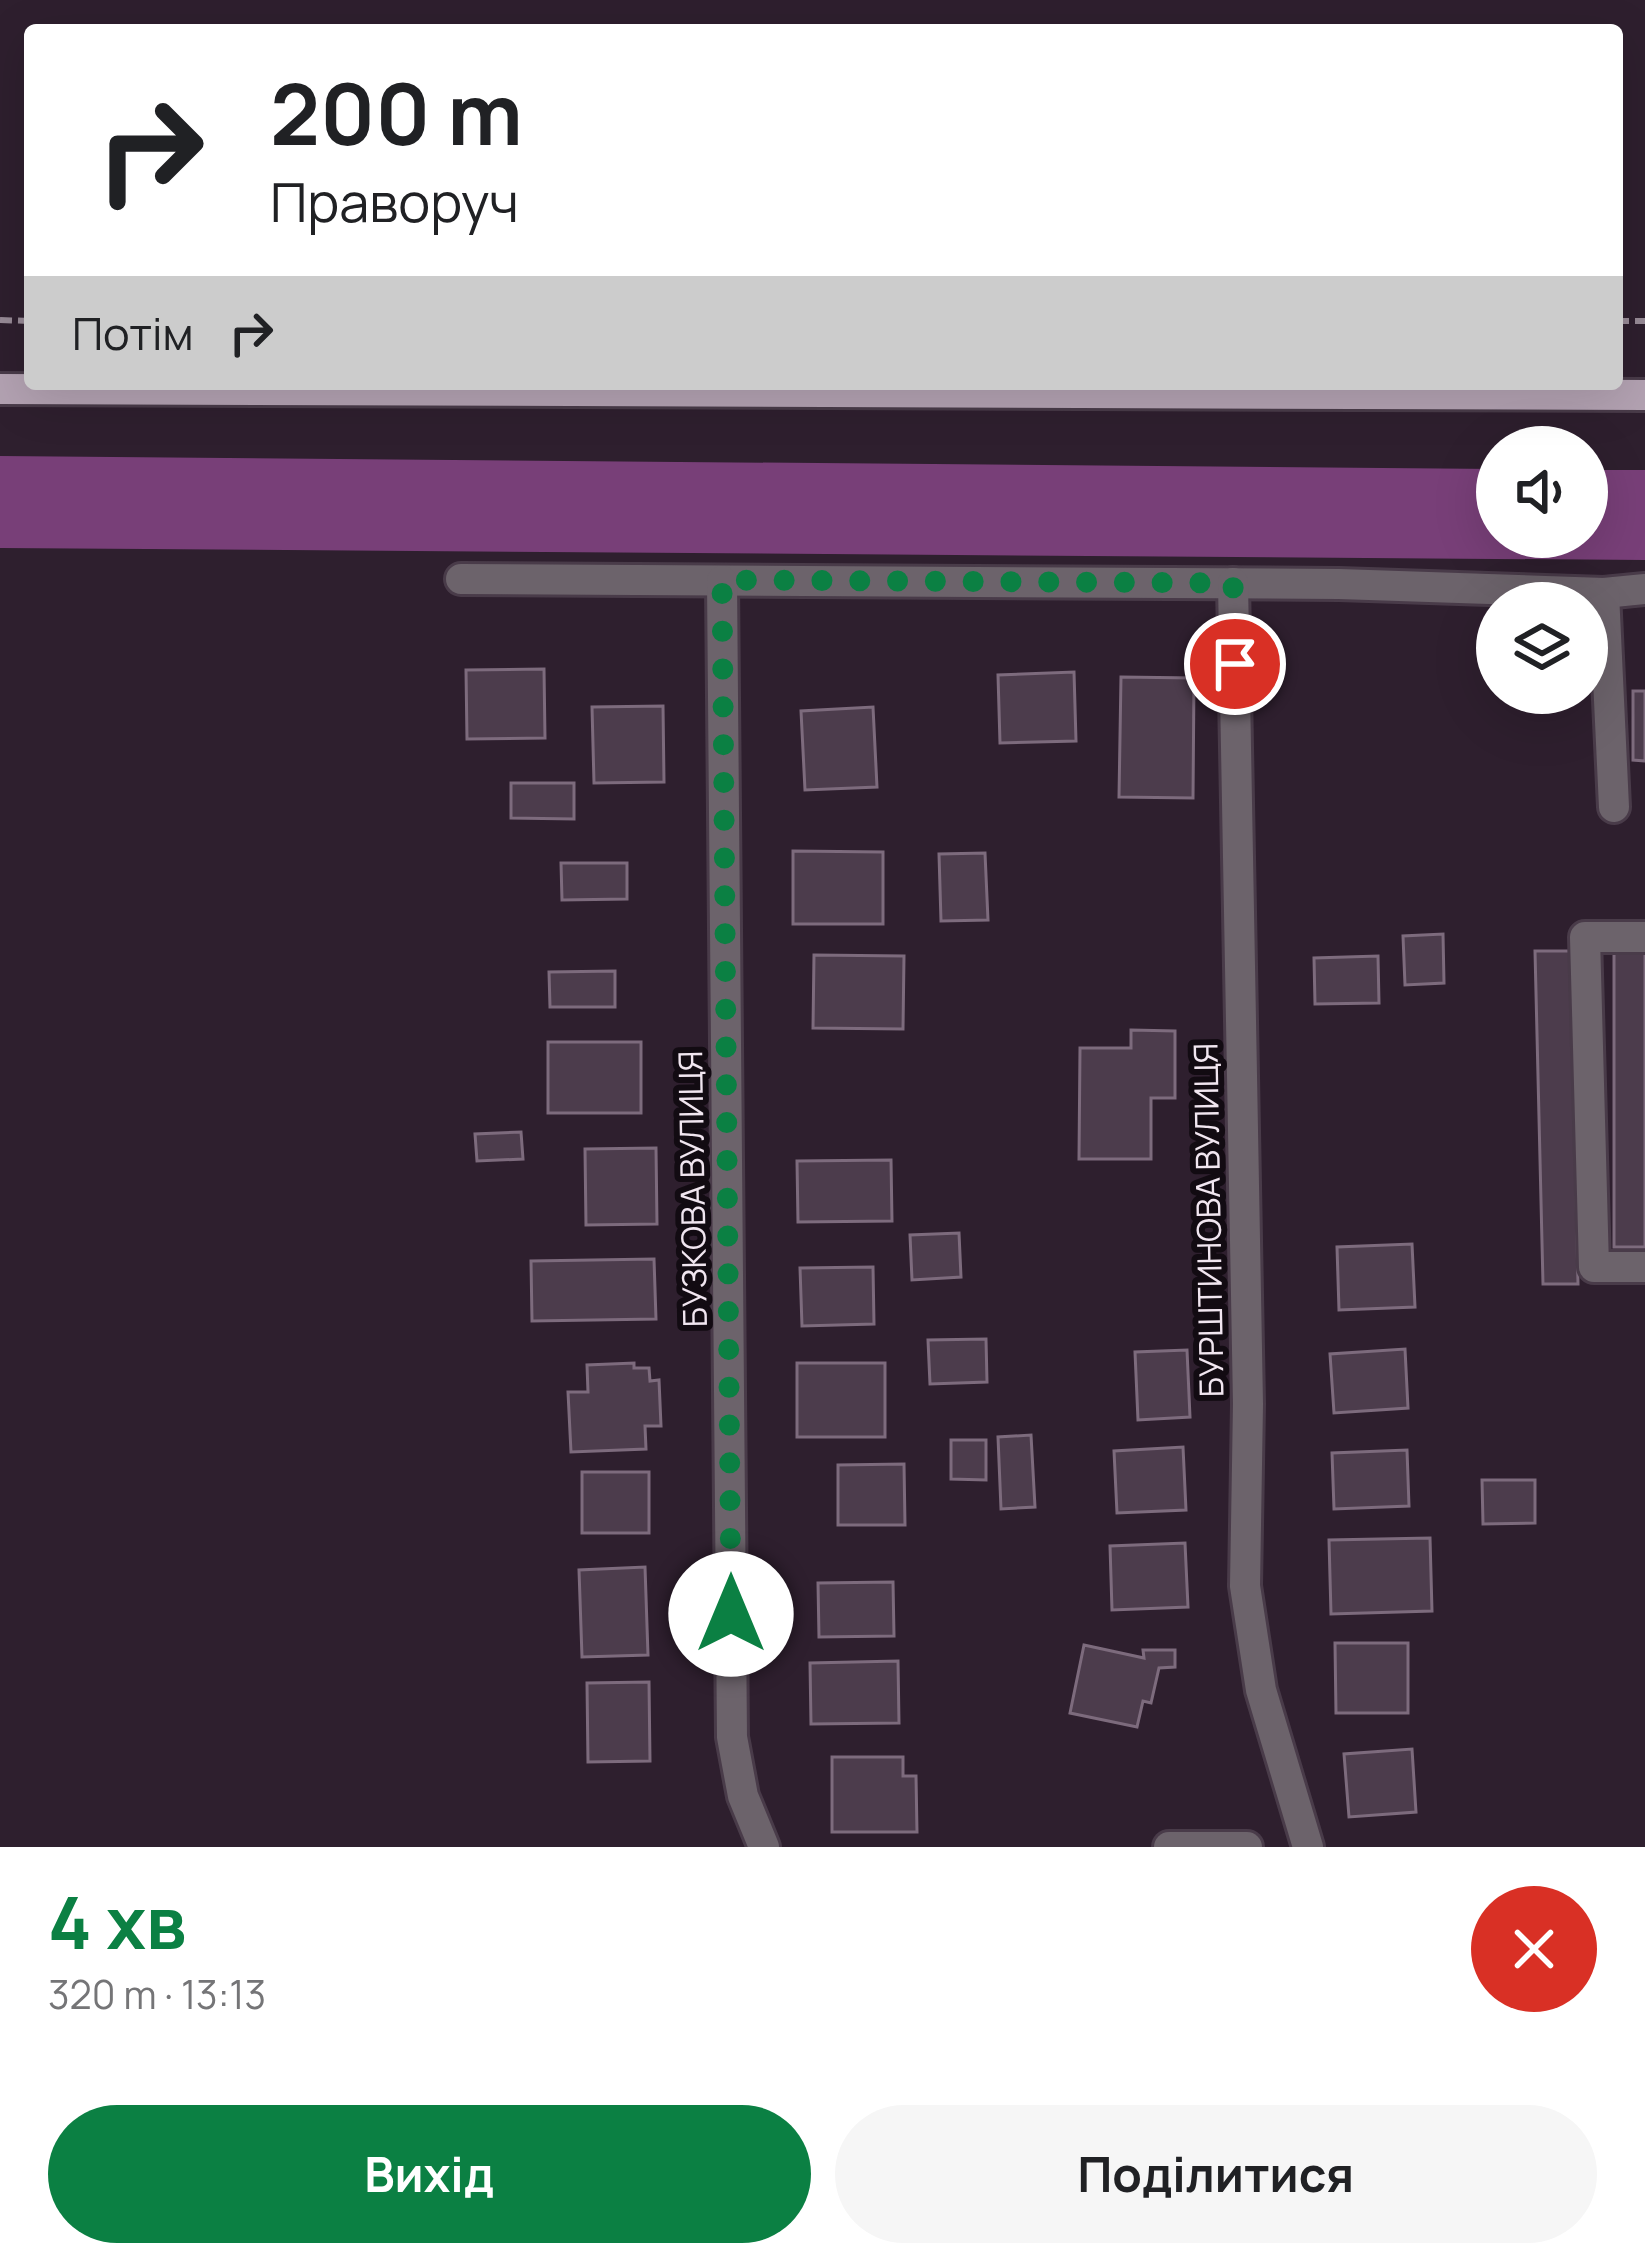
<!DOCTYPE html>
<html lang="uk">
<head>
<meta charset="utf-8">
<style>
  :root { --surface:#fff; --page:#f6f6f6; --text:#202124; --muted:#757577; --accent:#0b8043 }
  body { margin:0; font-family:Manrope,sans-serif; background:var(--page); color:var(--text); height:100vh; display:flex; flex-direction:column; font-size:45px; white-space:nowrap }
  * { box-sizing:border-box; margin:0 }
  p { font-size:39px; color:var(--muted) }
  .icon { flex:none; width:66px; height:66px; fill:none; stroke:currentColor; stroke-width:2; stroke-linecap:round; stroke-linejoin:round }
  .map { position:relative; height:1847px; overflow:hidden }
  .panel { display:flex; flex-direction:column; background:var(--surface); flex:1 }
  .panel>* { flex:none }
  .hud { position:absolute; left:24px; top:24px; width:1599px; height:366px; border-radius:12px; box-shadow:0 12px 48px #0002; background:#fff; color:var(--text); overflow:hidden }
  .controls { position:absolute; left:1476px; top:426px; display:grid; gap:24px }
  .controls a { display:grid; place-items:center; width:132px; height:132px; border-radius:50%; background:var(--surface); box-shadow:0 12px 48px #0002; font-size:60px }
  .pin { position:absolute; display:grid; place-items:center; width:102px; height:102px; color:#fff; margin:-51px; border:6px solid #fff; border-radius:50%; box-shadow:0 3px 12px #0007 }
  .me { position:absolute; width:132px; margin:-66px; rotate:0deg; stroke-linejoin:round; filter:drop-shadow(0 0 9px #0008) }
  .turn { display:flex; align-items:center; gap:42px; height:252px; padding:0 48px; font-size:54px }
  .turn .icon { width:156px; height:156px; stroke-width:2.5 }
  .turn b { display:block; font-size:84px; line-height:102px }
  .then { display:flex; align-items:center; height:114px; padding:0 48px; background:#0003; gap:24px; font-size:45px }
  .round { display:grid; place-items:center; flex:none; width:126px; height:126px; border-radius:63px; background:var(--page) }
  .summary { display:flex; align-items:center; justify-content:space-between; height:204px; padding:0 48px }
  h1 { font-size:72px; font-weight:700; line-height:90px; color:var(--accent) }
  .primary-button { display:flex; gap:24px; margin-top:auto; padding:24px 48px }
  .primary-button a { flex:1; height:138px; border-radius:72px; background:var(--accent); color:#fff; font-size:48px; font-weight:700; line-height:138px; text-align:center }
  .primary-button a+a { background:var(--page); color:var(--text) }
  .map>svg:first-child { display:block }
  .forest { fill:#783f78 }
  .building { fill:#4c3c4c; stroke:#7d6b7d; stroke-width:3 }
  .lines { fill:none; stroke-linecap:round; stroke-linejoin:round }
  .minor-casing { stroke:#493b49; stroke-width:36 }
  .major-casing { stroke:#493b49; stroke-width:36 }
  .path { stroke:#978a96; stroke-width:6; stroke-dasharray:12 6; stroke-linecap:butt }
  .minor { stroke:#6c636b; stroke-width:30 }
  .major { stroke:#b3a2b2; stroke-width:30 }
  .route { stroke:#0b8043; stroke-width:21; stroke-dasharray:0 37.8 }
  .labels { text-anchor:middle; dominant-baseline:central; stroke-width:12; stroke-linejoin:round; paint-order:stroke }
  .street-label { font-size:33px; fill:#f1e6f0; stroke:#120b12 }
</style>
</head>
<body>
<div class="map">
<svg width="1645" height="1847" viewBox="0 0 1645 1847">
  <rect width="100%" height="100%" fill="#2e1f2e"/>
  <path class="forest" d="M0 456 1497 469V537H1587V470H1645V560L0 548Z"/>
  <g class="building">
    <path d="M544 669 545 738 467 739 466 670Z"/>
    <path d="M1074 672 1076 741 1000 743 998 675Z"/>
    <path d="M1121 677 1194 678 1193 798 1119 797Z"/>
    <path d="M1633 691H1645V761L1633 760Z"/>
    <path d="M663 706 664 782 594 783 592 707Z"/>
    <path d="M873 707 877 787 805 790 801 711Z"/>
    <path d="M511 783H574V819L511 818Z"/>
    <path d="M793 851 883 852V924H793Z"/>
    <path d="M985 853 988 920 941 921 939 854Z"/>
    <path d="M561 863H627V899L562 900Z"/>
    <path d="M1443 934 1444 983 1405 985 1403 936Z"/>
    <rect x="1614" y="947" width="31" height="300"/>
    <path d="M1535 951H1571L1578 1284H1543Z"/>
    <path d="M814 955 904 956 903 1029 813 1028Z"/>
    <path d="M1378 956 1379 1003 1315 1004 1314 958Z"/>
    <path d="M615 971V1007H550L549 972Z"/>
    <path d="M1131 1030 1175 1031V1098H1151V1159H1079L1080 1048H1131Z"/>
    <rect x="548" y="1042" width="93" height="71"/>
    <path d="M521 1132 523 1159 477 1161 475 1134Z"/>
    <path d="M656 1148 657 1224 586 1225 585 1149Z"/>
    <path d="M891 1160 892 1221 798 1222 797 1161Z"/>
    <path d="M959 1233 961 1277 912 1280 910 1235Z"/>
    <path d="M1412 1244 1415 1307 1339 1310 1337 1247Z"/>
    <path d="M654 1259 656 1319 532 1321 531 1261Z"/>
    <path d="M873 1267 874 1324 802 1326 800 1268Z"/>
    <path d="M986 1339 987 1382 930 1384 928 1340Z"/>
    <path d="M1405 1349 1408 1408 1334 1413 1330 1354Z"/>
    <path d="M1187 1350 1190 1417 1138 1420 1135 1352Z"/>
    <path d="M634 1363V1368H649L650 1381 659 1380 661 1426H645L646 1449 571 1452 568 1392H588L587 1365Z"/>
    <rect x="797" y="1363" width="88" height="74"/>
    <path d="M1031 1435 1035 1507 1001 1509 998 1437Z"/>
    <path d="M951 1440H986V1480L951 1479Z"/>
    <path d="M1183 1447 1186 1510 1117 1513 1114 1451Z"/>
    <path d="M1407 1450 1409 1506 1334 1509 1332 1453Z"/>
    <path d="M904 1464 905 1525H838V1465Z"/>
    <rect x="582" y="1472" width="67" height="61"/>
    <path d="M1482 1480H1535V1523L1483 1524Z"/>
    <path d="M1430 1538 1432 1611 1331 1614 1329 1540Z"/>
    <path d="M1185 1543 1188 1607 1112 1610 1110 1546Z"/>
    <path d="M645 1567 648 1655 582 1657 579 1570Z"/>
    <path d="M893 1582 894 1636 819 1637 818 1583Z"/>
    <path d="M1335 1643H1408V1713H1336Z"/>
    <path d="M1084 1645 1144 1658 1143 1650H1175V1667L1159 1668 1151 1703 1143 1701 1137 1727 1070 1713Z"/>
    <path d="M898 1661 899 1723 811 1724 810 1663Z"/>
    <path d="M649 1682 650 1761 588 1762 587 1683Z"/>
    <path d="M1412 1749 1416 1812 1349 1817 1344 1754Z"/>
    <path d="M832 1757H903V1776H916L917 1832H832Z"/>
  </g>
  <g class="lines">
    <g class="minor-casing">
      <g id="minor">
        <path d="M461 579 1339 584 1604 593 1645 589"/>
        <path d="M722 581 732 1737 743 1796 764 1847"/>
        <path d="M1233 583 1248 1404 1245 1586 1261 1690 1308 1847"/>
        <path d="M1604 593 1614 807"/>
        <path d="M1645 937H1585L1594 1267H1645"/>
        <path d="M1169 1847H1247"/>
      </g>
    </g>
    <g class="major-casing">
      <path id="major" d="M0 389 1645 395"/>
    </g>
    <g class="path">
      <path d="M0 320 30 321"/>
      <path d="M1617 321H1645"/>
    </g>
    <use href="#minor" class="minor"/>
    <use href="#major" class="major"/>
  </g>
  <g class="lines">
    <path class="route" d="M731 1614 722 580 1233 583 1235 664"/>
  </g>
  <g class="labels">
    <g class="street-label">
      <text transform="translate(692 1189) rotate(-91)">БУЗКОВА ВУЛИЦЯ</text>
      <text transform="translate(1208 1220) rotate(-91)">БУРШТИНОВА ВУЛИЦЯ</text>
    </g>
  </g>
</svg>
<div class="controls">
<a><svg class="icon" aria-label="sound" viewBox="0 0 24 24"><path d="M4 9h4l5-4v14l-5-4H4zM17 9q2 3 0 6"/></svg></a>
<a><svg class="icon" aria-label="layers" viewBox="0 0 24 24"><path d="M12 4l9 5-9 5-9-5zM3 14l9 5 9-5"/></svg></a>
</div>
<div class="pin" style="left:1235px;top:664px;background:#d93025"><svg class="icon" aria-label="arrive" viewBox="0 0 24 24"><path d="M6 21V4h12l-3 4 3 4H6"/></svg></div>
<svg class="me" style="left:731px;top:1614px" viewBox="-20 -20 40 40"><circle r="19" fill="#fff"/><path d="M0-13L10 11 0 6-10 11z" fill="#0b8043"/></svg>
<div class="hud">
<div class="turn"><svg class="icon" aria-label="right" viewBox="0 0 24 24"><path d="M7 20v-9h11M14 6l5 5-5 5"/></svg><div><b>200 m</b>Праворуч</div></div>
<div class="then">Потім<svg class="icon" aria-label="right" viewBox="0 0 24 24"><path d="M7 20v-9h11M14 6l5 5-5 5"/></svg></div>
</div>
</div>
<section class="panel">
<div class="summary"><div><h1>4 хв</h1><p>320 m · 13:13</p></div><a class="round" style="background:#d93025;color:#fff"><svg class="icon" aria-label="close" viewBox="0 0 24 24"><path d="M6 6l12 12M18 6L6 18"/></svg></a></div>
<div class="primary-button"><a>Вихід</a><a>Поділитися</a></div>
</section>
</body>
</html>
